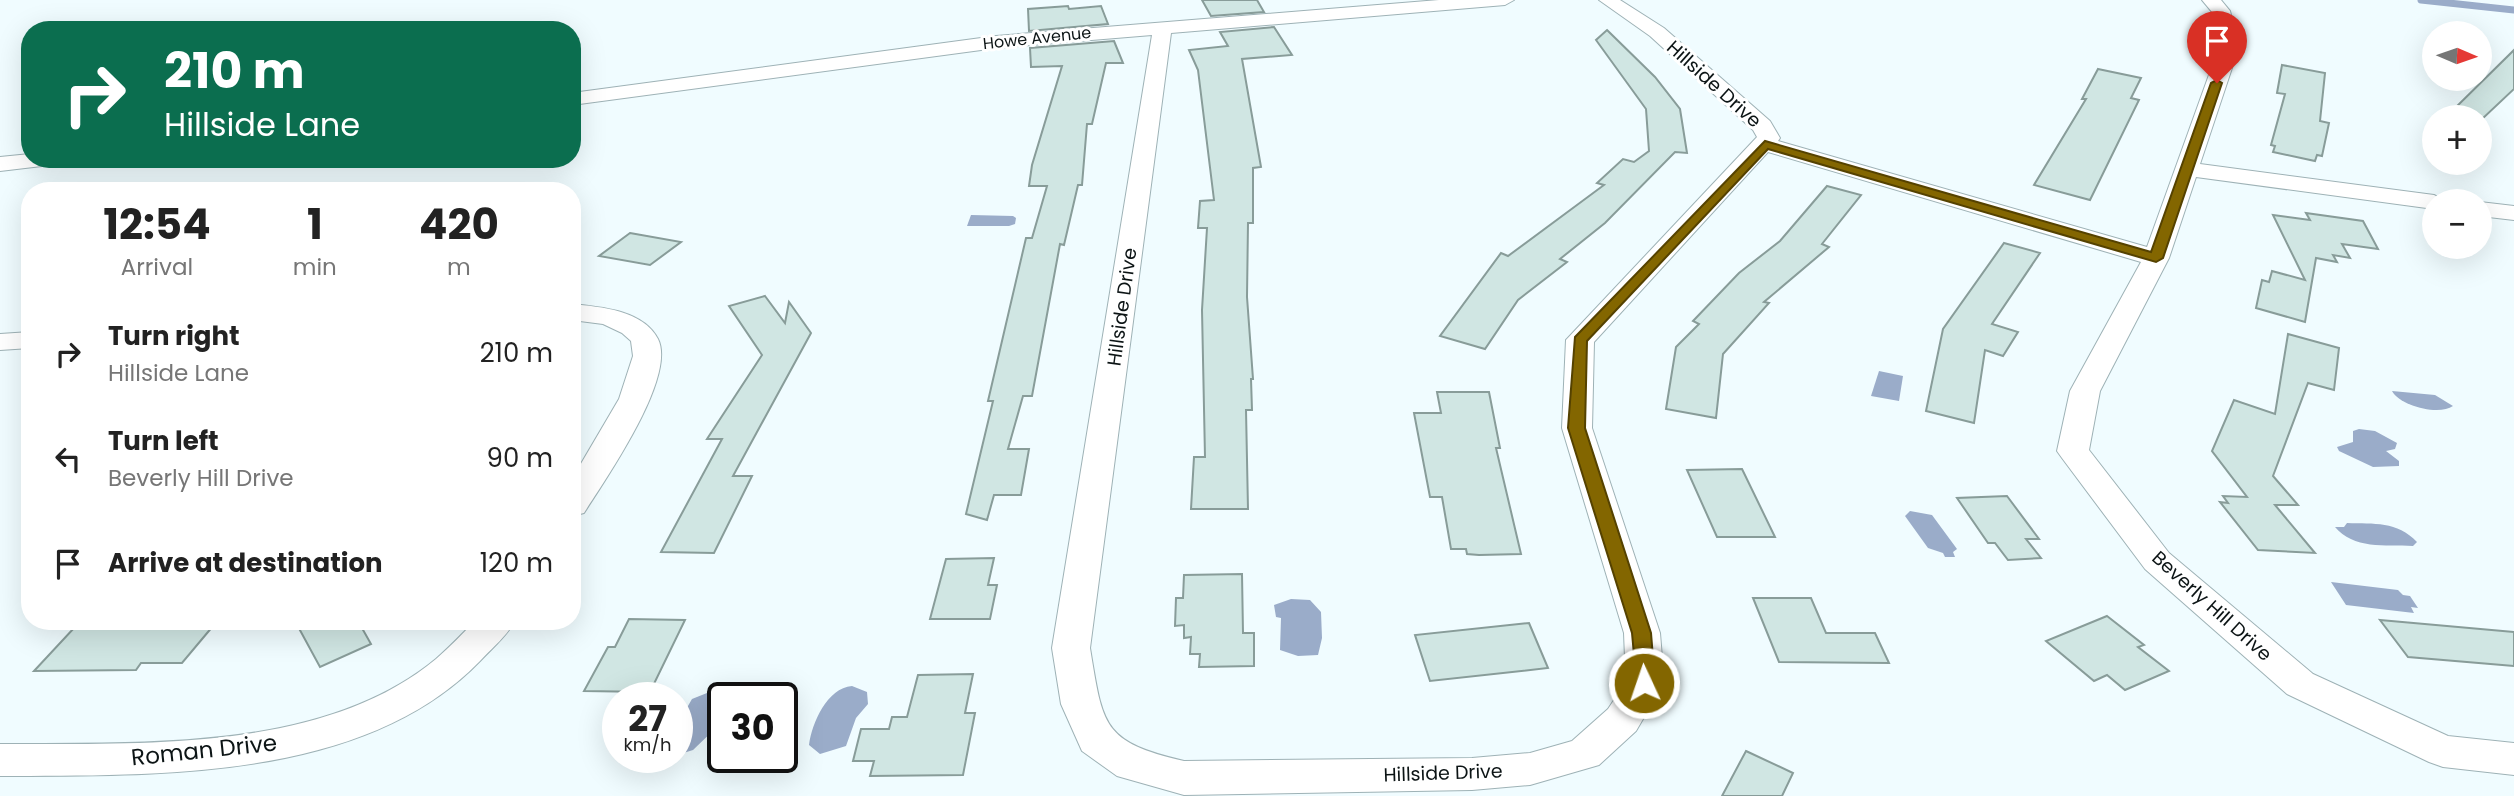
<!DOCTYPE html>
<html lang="en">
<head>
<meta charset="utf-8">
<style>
  :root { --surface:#fff; --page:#f6f6f6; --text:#222; --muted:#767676 }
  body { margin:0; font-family:Poppins,sans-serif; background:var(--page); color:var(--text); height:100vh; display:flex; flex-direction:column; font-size:26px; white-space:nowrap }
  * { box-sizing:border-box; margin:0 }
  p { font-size:23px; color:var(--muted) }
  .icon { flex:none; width:38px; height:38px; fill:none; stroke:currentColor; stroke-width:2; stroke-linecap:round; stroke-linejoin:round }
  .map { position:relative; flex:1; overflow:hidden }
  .drawer { position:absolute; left:21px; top:182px; width:560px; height:448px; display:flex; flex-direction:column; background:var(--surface); border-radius:28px; box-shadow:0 7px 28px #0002 }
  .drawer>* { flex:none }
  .hud { position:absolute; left:21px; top:21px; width:560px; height:147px; border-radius:28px; box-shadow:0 7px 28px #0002; background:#0b6e4f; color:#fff; overflow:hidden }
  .needle { width:46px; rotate:92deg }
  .tools { position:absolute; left:2422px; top:21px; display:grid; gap:14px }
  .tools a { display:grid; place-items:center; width:70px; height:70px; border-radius:50%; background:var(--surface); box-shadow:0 7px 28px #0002; font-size:35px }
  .speed { position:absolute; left:602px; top:682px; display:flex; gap:14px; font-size:35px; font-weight:700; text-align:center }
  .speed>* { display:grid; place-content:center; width:91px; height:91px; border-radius:50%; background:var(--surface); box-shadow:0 7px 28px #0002; line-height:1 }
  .speed small { font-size:18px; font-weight:400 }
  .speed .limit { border:4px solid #111; border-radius:10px; background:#fff; color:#111 }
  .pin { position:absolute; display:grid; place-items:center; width:60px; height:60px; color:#fff; margin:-72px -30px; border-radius:50% 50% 50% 0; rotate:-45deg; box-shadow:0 0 7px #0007 }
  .pin .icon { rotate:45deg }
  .me { position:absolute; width:77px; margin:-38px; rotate:357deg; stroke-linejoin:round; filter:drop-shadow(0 0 5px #0008) }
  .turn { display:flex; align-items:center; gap:24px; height:147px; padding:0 28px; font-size:32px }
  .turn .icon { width:91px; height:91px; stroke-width:2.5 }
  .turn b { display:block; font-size:49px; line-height:60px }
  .eta { display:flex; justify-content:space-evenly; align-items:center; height:119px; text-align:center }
  .eta b { font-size:42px; font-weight:700; line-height:49px }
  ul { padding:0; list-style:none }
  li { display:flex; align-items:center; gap:21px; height:105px; padding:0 28px }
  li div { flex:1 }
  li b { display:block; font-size:26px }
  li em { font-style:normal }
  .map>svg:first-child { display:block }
  .water { fill:#9aacc9 }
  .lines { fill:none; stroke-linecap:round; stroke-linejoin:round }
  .stream { stroke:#9aacc9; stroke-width:7 }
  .building { fill:#d0e6e3; stroke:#889c99; stroke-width:2 }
  .minor-casing { stroke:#9eb2b6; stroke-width:2 }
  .minor { fill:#fff; fill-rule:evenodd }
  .route { fill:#836600; stroke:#554200; stroke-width:2 }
  .labels { text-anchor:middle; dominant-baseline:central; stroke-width:6; stroke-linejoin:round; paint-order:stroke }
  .far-street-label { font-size:16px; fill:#0c1415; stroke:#fff }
  .street-label { font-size:19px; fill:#0c1415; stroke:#fff }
  .near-street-label { font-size:23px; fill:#0c1415; stroke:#fff }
</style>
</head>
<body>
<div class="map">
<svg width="2514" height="796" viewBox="0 0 2514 796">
  <rect width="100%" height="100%" fill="#f0fcff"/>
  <g class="water">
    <path d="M971 215 1013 216 1016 218 1015 224 1009 226H967Z"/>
    <path d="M1879 371 1903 376 1899 401 1871 396Z"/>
    <path d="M2392 391 2435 395 2453 406C2439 416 2400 406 2392 391Z"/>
    <path d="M2359 429 2375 431 2397 443 2395 449 2386 451 2399 461V466L2373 467 2339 451 2337 447 2353 442V431Z"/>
    <path d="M1910 511 1932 515 1957 549 1953 552 1955 557H1945L1943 553 1928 548 1905 516Z"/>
    <path d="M2347 523C2374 524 2397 521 2417 542L2413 546C2385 545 2353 549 2335 527H2344Z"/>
    <path d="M2331 582 2398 590 2403 595 2410 596 2418 608 2411 607 2414 613 2346 605Z"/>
    <path d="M1291 599 1310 600 1321 612 1322 638 1318 655 1298 656 1280 650 1281 618 1276 617 1274 605Z"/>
    <path d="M852 686 867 692 868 704 856 718 846 746 820 754 809 745C812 723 827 688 852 686Z"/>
    <path d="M712 691 727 697 723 698 720 724 693 750 677 755V725L692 699Z"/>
  </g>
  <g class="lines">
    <path class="stream" d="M2421 0 2514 10"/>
  </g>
  <g class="building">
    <path d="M1202 0H1257L1264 12 1211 16Z"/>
    <path d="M1068 6 1069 9 1101 6 1108 24 1029 31 1028 9Z"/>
    <path d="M1274 27 1292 55 1242 59 1261 167 1253 168V223H1248L1247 297 1253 379H1251L1252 410H1246L1248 509H1191L1194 457H1205L1202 310 1207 228H1198L1200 201 1214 200 1198 70 1189 50 1228 46 1220 32Z"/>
    <path d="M1607 30 1655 77 1680 109 1687 153 1675 152 1605 223 1560 259 1567 262 1518 300 1485 349 1440 336 1501 253 1508 256 1604 185 1597 183 1623 159 1634 162 1649 151 1646 109 1596 40Z"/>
    <path d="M1114 41 1123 63H1106L1092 124H1087L1082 185H1078L1064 245 1060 244 1032 396H1023L1008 449H1029L1021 495H994L987 520 966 514 993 401H988L1026 238H1032L1047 186H1029L1032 165 1062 66 1031 67 1030 48Z"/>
    <path d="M2514 50V89L2480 121V117L2450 113Z"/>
    <path d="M2282 65 2325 73 2320 121 2329 123 2322 156 2317 155 2315 161 2273 152 2275 146 2271 145 2285 94 2277 93Z"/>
    <path d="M2098 69 2141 78 2131 98 2139 100 2090 200 2034 185 2086 99H2082Z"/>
    <path d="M1827 186 1861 195 1822 244 1829 247 1764 302 1769 303 1723 354 1716 418 1666 409 1676 347 1699 324 1693 321 1739 273 1780 241Z"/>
    <path d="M2306 213 2363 221 2378 249 2342 244 2350 258 2333 255 2337 262 2316 258 2305 322 2256 308 2262 280 2269 282 2272 271 2305 280 2273 215 2310 220Z"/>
    <path d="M630 233 681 242 650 265 599 256Z"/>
    <path d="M2004 243 2040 253 1992 324 2018 332 2003 356 1985 350 1974 423 1926 411 1943 329Z"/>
    <path d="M765 296 785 323 789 302 811 333 733 476H752L714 553 661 552 722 439H707L762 355 729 306Z"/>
    <path d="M2288 334 2339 348 2334 390 2308 383 2273 476 2298 505H2275L2315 553 2258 550 2220 502 2228 503 2223 496 2247 497 2212 451 2234 400 2275 414Z"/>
    <path d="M1437 392H1489L1500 448H1496L1521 554 1479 555 1467 554 1466 549H1451L1442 497H1430L1414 413H1441Z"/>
    <path d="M1742 469 1775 537H1717L1687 470Z"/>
    <path d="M2007 496 2039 539H2026L2041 558 2008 560 1995 543H1988L1957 498Z"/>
    <path d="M994 558 988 585H997L990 619H930L946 559Z"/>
    <path d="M1242 574 1243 633H1254V666L1199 667 1200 654H1190L1191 637 1184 638V625L1175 626 1176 598H1183L1184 575Z"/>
    <path d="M1753 598H1811L1826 633H1875L1889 663 1779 662Z"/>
    <path d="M2107 616 2144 645 2138 647 2169 671 2125 690 2107 675 2094 681 2046 641Z"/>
    <path d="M629 619 685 620 650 692 584 691 608 647H615Z"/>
    <path d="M2380 620 2514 632V666L2408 657Z"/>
    <path d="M295 621H358L371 644 320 667Z"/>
    <path d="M1529 623 1548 668 1430 681 1415 635Z"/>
    <path d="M213 626 182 663H141L136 670 34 671 74 628Z"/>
    <path d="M973 674 965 713H975L963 775 870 776 874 761H853L861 729H889L892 717H907L918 675Z"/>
    <path d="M1746 751 1793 773 1782 796H1722Z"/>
  </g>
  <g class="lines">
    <g class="minor-casing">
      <g id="minor">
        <path d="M1439 0H1514L1505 5 1171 33 1090 648C1103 726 1102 742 1184 761L1472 758 1530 753 1572 741 1608 709 1626 682 1624 633 1562 428 1566 340 1757 137 1753 130 1650 36 1599 0H1620L1664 28 1770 121 1780 138 1778 141 2147 247 2219 47 2212 12 2202 0H2221L2230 11 2239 47 2200 164 2434 195 2445 201H2434V209L2196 177 2169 258 2100 391 2089 450 2169 553 2313 674 2448 736 2514 743V775L2443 767 2429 762 2287 694 2145 569 2062 458 2057 451 2070 391 2141 262 1768 152 1594 342 1592 428 1660 633 1664 683 1636 731 1599 765 1530 785 1472 790 1184 795 1117 776 1082 751 1061 704 1052 648 1152 35 996 48 572 105V93L996 36Z"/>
        <path d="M30 154V159H53L42 166 0 171V157Z"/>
        <path d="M2480 202 2514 206V220L2480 216Z"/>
        <path d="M572 304C601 307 643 310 658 339 677 377 605 480 584 513L572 516V479L619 399 633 356 631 341 622 333 603 324 572 320Z"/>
        <path d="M30 332V348L0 350V334Z"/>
        <path d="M475 621H515C506 637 492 648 480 661 363 782 155 775 0 776V744C139 743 323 753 436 659 450 647 462 634 475 621Z"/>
      </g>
    </g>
    <use href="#minor" class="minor"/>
  </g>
  <path class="route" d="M2217 80 2222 83 2163 258 2156 262 1768 149 1587 341 1585 428 1651 633 1655 683 1652 688H1637L1632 633 1568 428 1575 337 1765 141 2151 252 2211 83Z"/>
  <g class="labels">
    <g class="far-street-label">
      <text transform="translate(1037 38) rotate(-6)">Howe Avenue</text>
    </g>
    <g class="street-label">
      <text transform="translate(1714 84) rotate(42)">Hillside Drive</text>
      <text transform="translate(1122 307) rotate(-82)">Hillside Drive</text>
      <text transform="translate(2212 606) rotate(42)">Beverly Hill Drive</text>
      <text transform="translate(1443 773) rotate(-2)">Hillside Drive</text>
    </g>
    <g class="near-street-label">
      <text transform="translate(204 750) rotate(-6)">Roman Drive</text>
    </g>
  </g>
</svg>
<div class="tools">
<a><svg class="needle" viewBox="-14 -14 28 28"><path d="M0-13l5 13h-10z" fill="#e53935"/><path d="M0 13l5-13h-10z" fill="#767676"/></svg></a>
<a>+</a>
<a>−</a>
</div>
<div class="speed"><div>27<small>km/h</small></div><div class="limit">30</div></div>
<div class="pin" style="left:2217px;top:83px;background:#d93025"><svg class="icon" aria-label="arrive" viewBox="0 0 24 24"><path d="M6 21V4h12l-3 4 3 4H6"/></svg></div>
<svg class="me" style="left:1644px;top:683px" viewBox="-20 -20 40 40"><circle r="17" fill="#836600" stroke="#fff" stroke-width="3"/><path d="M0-11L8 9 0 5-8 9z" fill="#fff"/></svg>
<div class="hud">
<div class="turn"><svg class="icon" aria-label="right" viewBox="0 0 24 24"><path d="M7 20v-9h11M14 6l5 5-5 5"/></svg><div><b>210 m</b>Hillside Lane</div></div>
</div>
<section class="drawer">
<div class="eta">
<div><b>12:54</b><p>Arrival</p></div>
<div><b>1</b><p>min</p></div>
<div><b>420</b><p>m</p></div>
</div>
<ul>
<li><svg class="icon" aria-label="right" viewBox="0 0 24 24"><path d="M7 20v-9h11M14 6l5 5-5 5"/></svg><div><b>Turn right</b><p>Hillside Lane</p></div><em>210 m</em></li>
<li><svg class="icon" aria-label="left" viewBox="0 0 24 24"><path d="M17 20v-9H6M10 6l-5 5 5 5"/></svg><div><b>Turn left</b><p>Beverly Hill Drive</p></div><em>90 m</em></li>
<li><svg class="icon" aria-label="arrive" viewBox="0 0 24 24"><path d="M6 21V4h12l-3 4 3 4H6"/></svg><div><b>Arrive at destination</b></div><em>120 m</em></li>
</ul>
</section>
</div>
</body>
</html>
